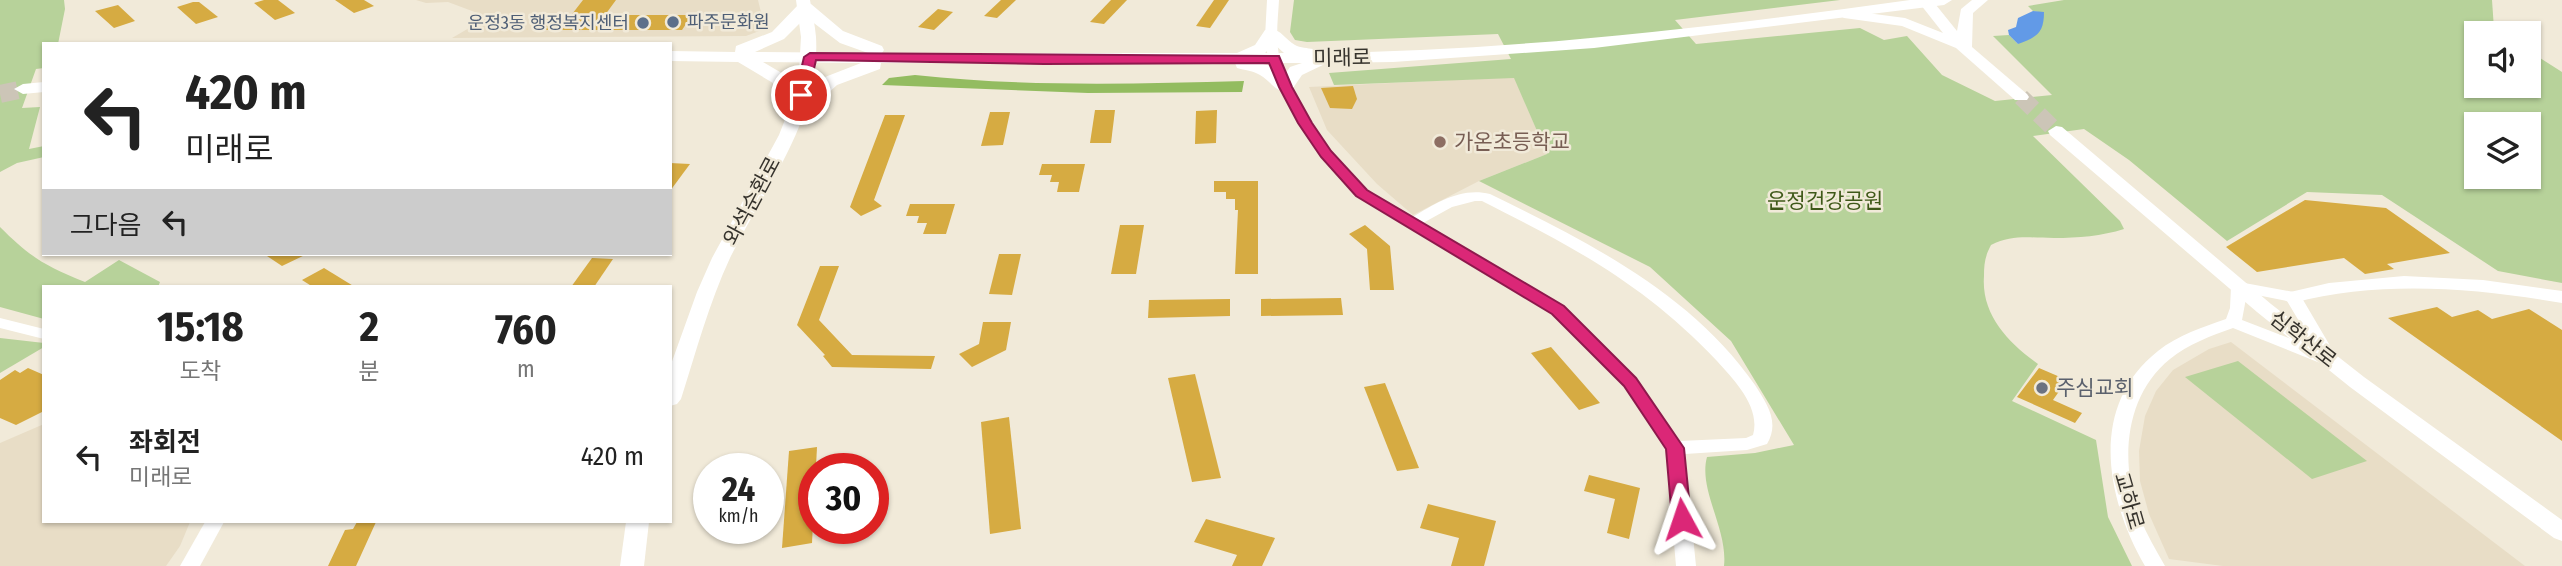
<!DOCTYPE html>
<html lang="ko">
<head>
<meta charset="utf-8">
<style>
  :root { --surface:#fff; --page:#f6f6f6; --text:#222; --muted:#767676 }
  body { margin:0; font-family:"Fira Sans Condensed","Noto Sans KR",sans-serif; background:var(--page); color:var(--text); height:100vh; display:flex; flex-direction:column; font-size:26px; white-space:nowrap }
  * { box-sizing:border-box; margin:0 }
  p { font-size:23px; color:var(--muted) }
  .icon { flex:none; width:38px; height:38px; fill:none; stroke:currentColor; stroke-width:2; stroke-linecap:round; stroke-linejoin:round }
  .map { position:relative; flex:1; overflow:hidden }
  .sheet { position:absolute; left:42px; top:285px; width:630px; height:238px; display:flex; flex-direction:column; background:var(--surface); border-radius:0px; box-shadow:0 2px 5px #0004 }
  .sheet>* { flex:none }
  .hud { position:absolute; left:42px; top:42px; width:630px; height:214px; border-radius:0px; box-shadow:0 2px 5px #0004; background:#fff; color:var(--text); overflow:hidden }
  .buttons { position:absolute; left:2464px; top:21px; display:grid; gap:14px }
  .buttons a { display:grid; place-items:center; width:77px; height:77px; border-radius:0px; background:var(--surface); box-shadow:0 2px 5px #0004; font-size:35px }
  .speed { position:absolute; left:693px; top:453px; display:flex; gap:14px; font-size:35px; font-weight:700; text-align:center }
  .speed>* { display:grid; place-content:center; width:91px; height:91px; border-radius:50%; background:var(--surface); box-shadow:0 2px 5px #0004; line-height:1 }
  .speed small { font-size:18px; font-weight:400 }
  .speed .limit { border:10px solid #d22; background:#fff; color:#111 }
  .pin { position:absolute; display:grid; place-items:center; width:60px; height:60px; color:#fff; margin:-30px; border:4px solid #fff; border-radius:50%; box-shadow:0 2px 7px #0007 }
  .me { position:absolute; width:77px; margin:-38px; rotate:355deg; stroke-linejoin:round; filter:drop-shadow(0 0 5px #0008) }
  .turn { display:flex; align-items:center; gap:24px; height:147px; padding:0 28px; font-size:32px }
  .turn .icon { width:91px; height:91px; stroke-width:2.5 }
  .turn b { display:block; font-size:49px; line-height:60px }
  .then { display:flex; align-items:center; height:66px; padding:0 28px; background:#0003; gap:14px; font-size:26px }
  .eta { display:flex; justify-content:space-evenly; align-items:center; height:119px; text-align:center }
  .eta b { font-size:42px; font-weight:700; line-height:49px }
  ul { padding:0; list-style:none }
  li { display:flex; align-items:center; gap:21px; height:105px; padding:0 28px }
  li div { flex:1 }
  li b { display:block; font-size:26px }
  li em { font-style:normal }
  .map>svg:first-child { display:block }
  .built { fill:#e8ddc6 }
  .green { fill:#b7d29a; fill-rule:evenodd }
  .forest { fill:#93bc60 }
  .water { fill:#629ae7 }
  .building { fill:#d6ab42 }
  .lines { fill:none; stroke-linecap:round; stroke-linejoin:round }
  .tertiary-tunnel { stroke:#ccc5b7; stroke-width:17; stroke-dasharray:17 8; stroke-linecap:butt }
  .secondary-tunnel { stroke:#ccc5b7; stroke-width:18; stroke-dasharray:18 9; stroke-linecap:butt }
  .minor { fill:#fff; fill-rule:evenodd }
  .tertiary { fill:#fff; fill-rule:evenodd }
  .secondary { fill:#fff; fill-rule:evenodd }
  .route { fill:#db2777; stroke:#8e194d; stroke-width:2 }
  .service-dot { fill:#5c6f8a; stroke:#f1ead9; stroke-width:2.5 }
  .education-dot { fill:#8d6e63; stroke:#f1ead9; stroke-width:2.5 }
  .worship-dot { fill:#6b7280; stroke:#f1ead9; stroke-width:2.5 }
  .labels { text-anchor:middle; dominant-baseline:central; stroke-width:5; stroke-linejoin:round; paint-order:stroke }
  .far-service-label { font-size:18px; fill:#4e5e75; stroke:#f1ead9; text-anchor:start }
  .street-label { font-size:21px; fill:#36332d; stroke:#f1ead9 }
  .education-label { font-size:21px; fill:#785e54; stroke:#f1ead9; text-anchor:start }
  .park-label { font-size:21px; fill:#3f5919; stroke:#f1ead9 }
  .worship-label { font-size:21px; fill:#5b616d; stroke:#f1ead9; text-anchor:start }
</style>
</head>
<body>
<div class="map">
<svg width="2562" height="566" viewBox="0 0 2562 566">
  <rect width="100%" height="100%" fill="#f1ead9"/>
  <g class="built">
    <path d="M416 0H758L765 29 746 36 452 38 488 17 448 2 426 3Z"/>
    <path d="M1514 77 1547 154 1479 181 1413 215 1377 184 1327 130 1309 87Z"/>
    <path d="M2231 342 2525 566H2223L2169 559 2149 514 2140 481 2139 451 2145 416 2156 391 2173 370 2209 349Z"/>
    <path d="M44 424V522H190L180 546 166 566H0V443Z"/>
  </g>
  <g class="green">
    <path d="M0 0H64L65 9 58 44H44V68L36 69 22 108 40 107 29 149 44 146V157L17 163 0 172Z"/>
    <path d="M1294 0H1840L1675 20 1696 44 1860 28 1884 40 1907 36 1942 75 1995 101 2052 95 1993 36 2009 35 2018 44 2044 13 2033 11 2028 6 2064 0H2492L2494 29 2500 33H2476V86H2529V51L2562 72V283L2498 271 2382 195 2307 192 2227 241 2129 160 2084 129 2033 136 2120 221 2124 229C2102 236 2078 238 2054 238 2030 238 2013 234 1991 245 1985 256 1984 264 1984 276 1981 315 2009 343 2038 364L2012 401 2096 440 2108 517 2132 566H1724C1728 529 1698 490 1707 457L1755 453 1794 445 1731 341 1650 267 1479 181 1547 154 1514 78 1334 85 1329 73 1511 59 1498 34 1307 42 1295 40 1290 32ZM2476 124H2529V177H2476Z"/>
    <path d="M0 227C30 257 45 266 85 282L119 260 160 282 158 287H44V319L0 307Z"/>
    <path d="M0 338 44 343V347L0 373Z"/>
    <path d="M2238 361 2367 461 2312 479 2185 377Z"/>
  </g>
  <path class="forest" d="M915 75C1025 87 1134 84 1244 81L1242 92 1088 93 882 85 889 78Z"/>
  <path class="water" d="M2033 11 2044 12C2044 33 2037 37 2018 44L2009 35 2008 30 2016 27 2018 18Z"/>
  <g class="building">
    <path d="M264 0H278L295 13 275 20 254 3Z"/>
    <path d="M335 0H364L374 6 354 13Z"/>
    <path d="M583 0H616L605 15H692L682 30H533L543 18H569Z"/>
    <path d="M1001 0H1016L997 18 984 16Z"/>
    <path d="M1111 0H1127L1104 24 1090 22Z"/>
    <path d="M1214 0H1229L1210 28 1196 26Z"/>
    <path d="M193 2H199L218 17 196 24 177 7Z"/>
    <path d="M118 5 135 21 114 28 95 11Z"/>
    <path d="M938 9 953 12 934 30 918 27Z"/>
    <path d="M1353 86 1357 99 1352 109 1330 108 1321 88Z"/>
    <path d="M1095 110H1115L1111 143H1090Z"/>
    <path d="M1217 110 1216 143 1195 144 1196 111Z"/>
    <path d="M990 112H1010L1003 145 981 146Z"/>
    <path d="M885 115H905L874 200 882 206 861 216 850 207Z"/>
    <path d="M670 163 690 164 670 191Z"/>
    <path d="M1042 164H1085L1079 192H1057L1059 182H1050L1052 175H1039Z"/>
    <path d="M1214 181H1258V274H1235L1238 210H1235V199H1226V192H1214Z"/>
    <path d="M2305 200 2386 208 2450 253 2387 264 2394 269 2365 274 2344 258 2257 272 2226 247Z"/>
    <path d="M910 204H955L946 234H923L927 223H917L919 216H906Z"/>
    <path d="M1120 225H1144L1136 274H1111Z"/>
    <path d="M1365 225 1390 246 1394 290H1370L1367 249 1349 234Z"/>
    <path d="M264 254H307L282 266Z"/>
    <path d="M999 254H1021L1012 295 989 294Z"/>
    <path d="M592 258 613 259 594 287H571Z"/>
    <path d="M820 266H839L819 320 852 355 935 356 931 369 832 367 823 356 825 355 797 325Z"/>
    <path d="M324 268 355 287H313L302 280Z"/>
    <path d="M1341 298 1343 315 1261 316V299Z"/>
    <path d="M1230 299V316L1148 318 1149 300Z"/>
    <path d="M2437 307 2452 317 2478 310 2492 319 2529 309 2562 330V441L2388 318Z"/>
    <path d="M983 322H1011L1006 350 972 367 959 354 979 344Z"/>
    <path d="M1551 347 1600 403 1579 410 1531 353Z"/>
    <path d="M28 368 44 375V411L16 425 0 418V380L15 370 20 373Z"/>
    <path d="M2039 368 2067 380 2053 400 2082 413 2075 423 2017 397Z"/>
    <path d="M1195 374 1221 478 1192 482 1168 378Z"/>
    <path d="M1385 383 1419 468 1397 471 1364 387Z"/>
    <path d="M1009 417 1021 529 990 534 981 422Z"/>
    <path d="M817 447 812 543 782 548 789 451Z"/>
    <path d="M1589 475 1640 488 1629 539 1607 533 1615 499 1584 491Z"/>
    <path d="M1428 504 1496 521 1484 566H1451L1459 538 1420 528Z"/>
    <path d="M1206 519 1275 538 1262 566H1232L1237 555 1194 542Z"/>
    <path d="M357 522H376L356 566H328L345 530 353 529Z"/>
  </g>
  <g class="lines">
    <path class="tertiary-tunnel" d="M2021 97 2056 131"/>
    <path class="secondary-tunnel" d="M0 94 23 89"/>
    <g class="minor">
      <path d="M1267 0H1279C1278 19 1275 40 1280 59 1291 98 1335 162 1366 189 1379 200 1398 208 1413 217 1436 203 1461 187 1490 194 1588 242 1691 293 1755 385 1767 404 1780 422 1767 444L1747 450 1685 454 1696 566H1676L1666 449 1624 386 1552 314 1357 196 1321 157 1278 87 1268 59 1265 37ZM1475 201H1482C1575 248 1644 284 1717 361 1734 380 1761 407 1753 435L1746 438 1680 441 1636 378 1564 306 1423 223 1452 207Z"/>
      <path d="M2239 282 2299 293 2339 361 2331 367 2325 365 2233 328C2211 336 2188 344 2170 359 2123 397 2120 465 2140 518 2147 535 2156 550 2165 566H2145C2106 499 2088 406 2158 351 2178 335 2203 327 2226 319L2230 308 2231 287ZM2247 293 2287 301 2315 348 2242 320Z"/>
      <path d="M0 318 44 329V339L0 328Z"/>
      <path d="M205 522H224L200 566H180Z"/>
    </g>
    <g class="tertiary">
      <path d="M796 0H810C812 12 815 25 816 37 821 119 764 188 730 258 709 303 696 352 681 399L677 404 670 406V367L697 292 712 258 779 135 791 104 799 72 801 37Z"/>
      <path d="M1917 0H1932L1957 31 1961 9 1972 0H1988L1973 13 1972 47 2027 94 2029 97 2027 100H2015L1956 48 1902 26 1844 18 1837 14 1844 10 1905 18 1943 33Z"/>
      <path d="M2056 126 2062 127 2271 304 2364 377 2562 520V541L2554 538 2350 387 2257 312 2050 135 2048 131Z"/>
      <path d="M2404 276 2483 280 2562 291V303C2473 288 2381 280 2293 303L2286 301 2283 297 2286 293 2329 283Z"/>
      <path d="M626 522H649L644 566H620Z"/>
    </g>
    <g class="secondary">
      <path d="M1910 0H1952L1944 5 1594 48 1393 62 1327 63 1302 75 1291 91C1276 94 1272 82 1260 75 1254 71 1244 70 1237 68L1235 63H881L880 69 837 85 803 116H791L773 83 738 62 670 61V51L735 52 736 46 772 32 799 4H811L843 31 882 46 884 50 882 53H1237L1255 45 1265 30C1280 26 1284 39 1295 45 1300 48 1308 48 1313 49L1315 53C1514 51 1713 27 1910 0ZM806 17 840 43 868 53 755 52 784 39ZM1274 44 1284 53H1285H1265ZM763 62 861 63 825 77 800 98 785 75ZM1259 63H1302L1290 67 1283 77 1271 66Z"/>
      <path d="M44 82V92L23 94 14 89 23 84Z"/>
    </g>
  </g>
  <path class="route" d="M810 53 1279 56 1292 87 1312 123 1331 151 1367 190 1564 306 1636 378 1684 448 1691 519 1689 524 1682 526 1675 524 1672 519 1666 449 1624 386 1552 314 1356 196 1321 157 1298 123 1279 87 1269 63 1044 64 816 60 808 95 801 99 795 95 804 57Z"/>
  <g class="service-dot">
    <circle cx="673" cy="22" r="7"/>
    <circle cx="643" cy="23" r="7"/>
  </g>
  <circle class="education-dot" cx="1440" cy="142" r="7"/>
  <circle class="worship-dot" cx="2042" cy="388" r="7"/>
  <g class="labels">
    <g class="far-service-label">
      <text x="687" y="22">파주문화원</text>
      <text x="629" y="23" text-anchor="end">운정3동 행정복지센터</text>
    </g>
    <g class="street-label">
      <text transform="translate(1342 58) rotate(-1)">미래로</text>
      <text transform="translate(752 201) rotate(-62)">와석순환로</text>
      <text transform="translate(2303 339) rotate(38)">심학산로</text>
      <text transform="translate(2129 501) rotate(74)">교하로</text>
    </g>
    <g class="education-label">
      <text x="1454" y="142">가온초등학교</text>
    </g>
    <g class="park-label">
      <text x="1825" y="201">운정건강공원</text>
    </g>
    <g class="worship-label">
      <text x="2056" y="388">주심교회</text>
    </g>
  </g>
</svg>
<div class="buttons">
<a><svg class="icon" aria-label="sound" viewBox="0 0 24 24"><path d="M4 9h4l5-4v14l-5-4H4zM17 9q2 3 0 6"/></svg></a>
<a><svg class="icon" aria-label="layers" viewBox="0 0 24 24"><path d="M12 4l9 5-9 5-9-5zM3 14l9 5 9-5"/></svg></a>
</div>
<div class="speed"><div>24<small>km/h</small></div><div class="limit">30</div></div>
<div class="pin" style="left:801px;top:95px;background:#d93025"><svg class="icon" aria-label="arrive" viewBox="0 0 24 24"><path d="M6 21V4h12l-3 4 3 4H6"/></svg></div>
<svg class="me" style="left:1682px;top:519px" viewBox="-20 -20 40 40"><path d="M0-17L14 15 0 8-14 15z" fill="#db2777" stroke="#fff" stroke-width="4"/></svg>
<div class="hud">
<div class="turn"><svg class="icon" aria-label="left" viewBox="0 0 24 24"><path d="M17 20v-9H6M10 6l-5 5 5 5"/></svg><div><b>420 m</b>미래로</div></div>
<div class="then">그다음<svg class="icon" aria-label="left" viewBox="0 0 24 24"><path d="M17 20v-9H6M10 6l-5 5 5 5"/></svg></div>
</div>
<section class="sheet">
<div class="eta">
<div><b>15:18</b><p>도착</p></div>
<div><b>2</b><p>분</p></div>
<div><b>760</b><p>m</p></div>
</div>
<ul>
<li><svg class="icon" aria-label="left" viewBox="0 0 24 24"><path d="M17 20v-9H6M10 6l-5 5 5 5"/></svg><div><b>좌회전</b><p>미래로</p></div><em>420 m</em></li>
</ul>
</section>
</div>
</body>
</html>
